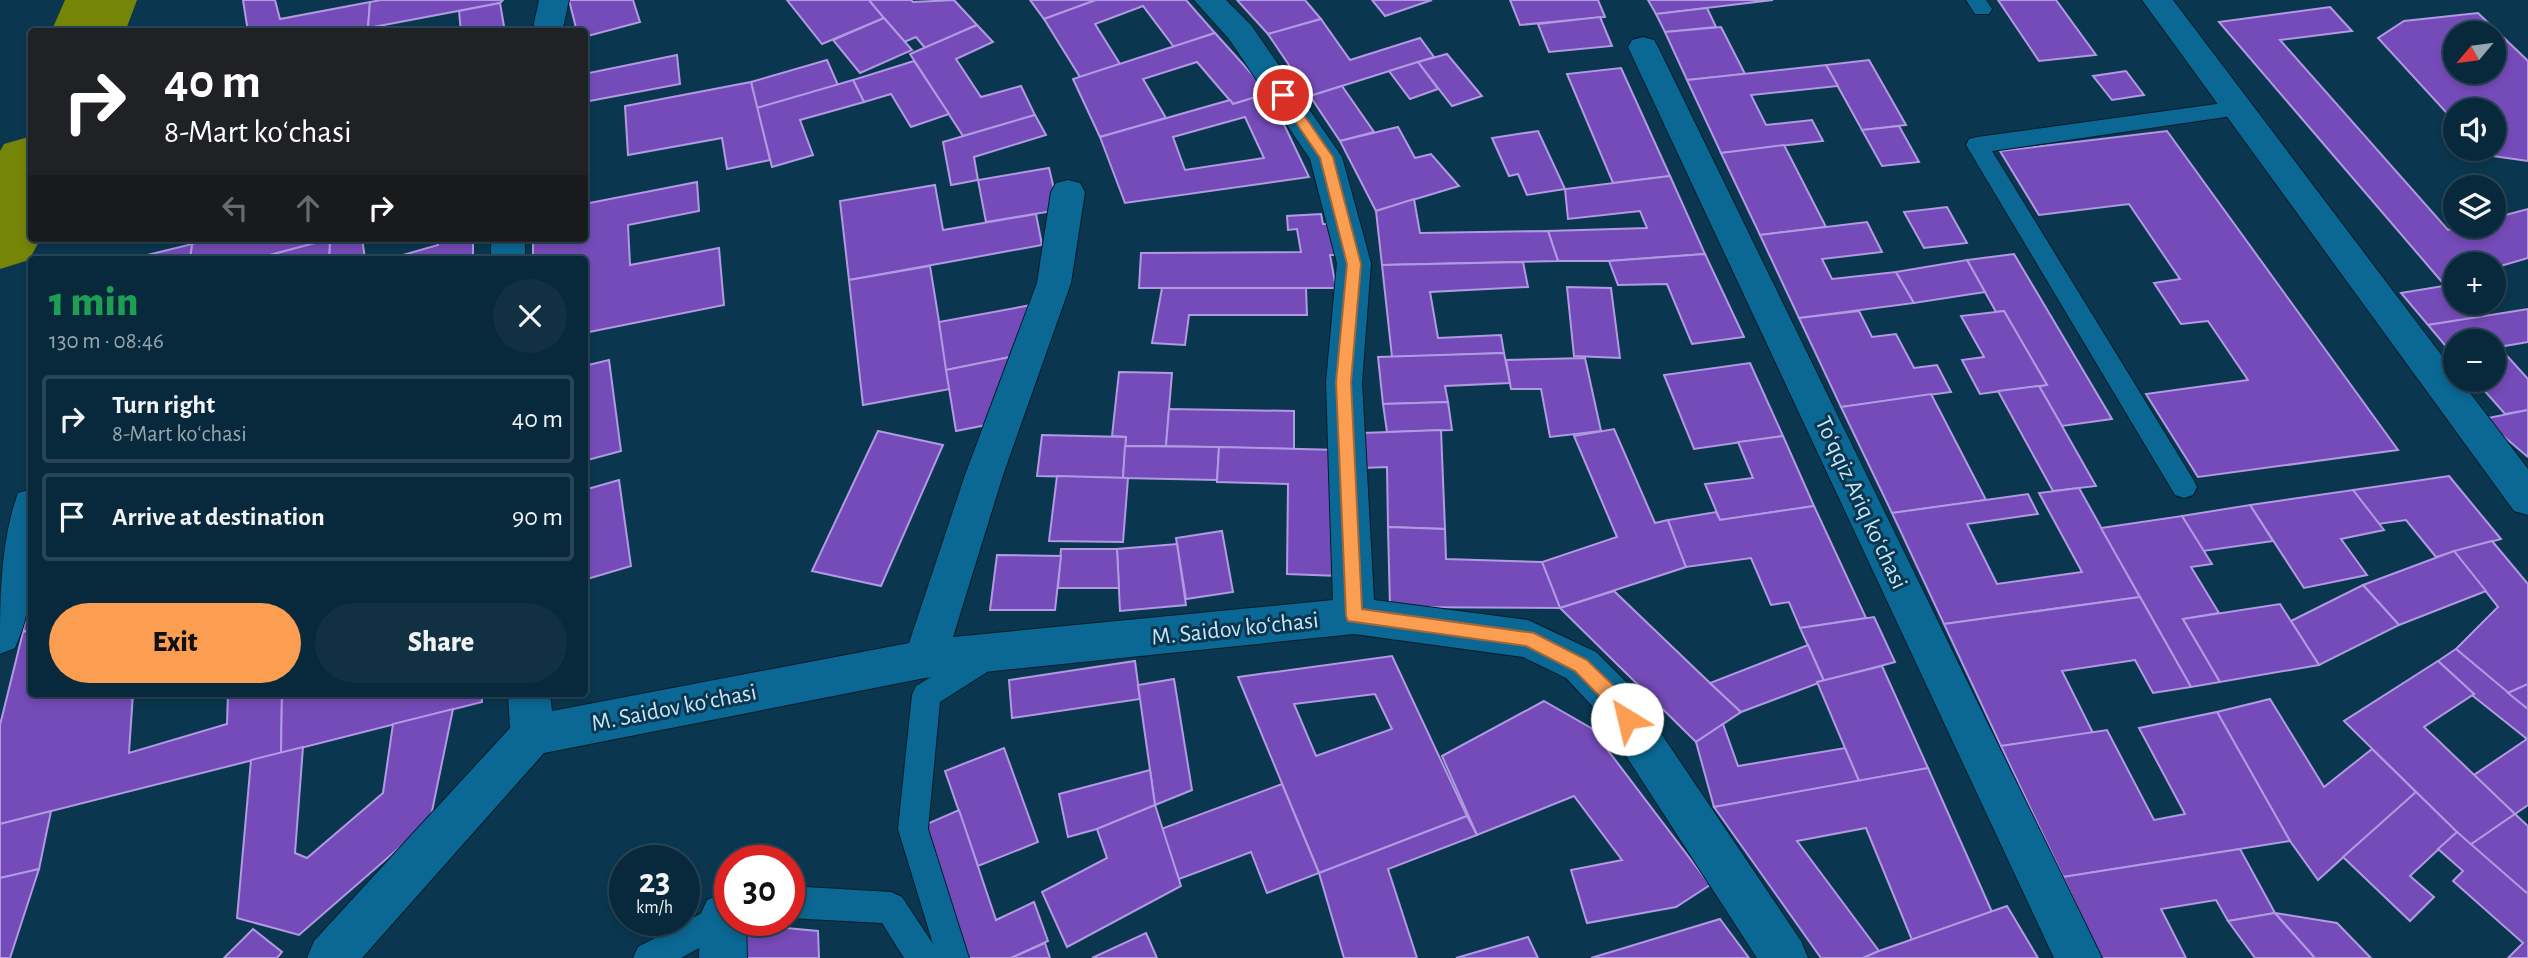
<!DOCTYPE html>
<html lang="en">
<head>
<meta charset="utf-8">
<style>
  :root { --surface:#08293b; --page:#113142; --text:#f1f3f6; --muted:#98a6af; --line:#294555; --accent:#fb9e51 }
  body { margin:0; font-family:"Alegreya Sans",sans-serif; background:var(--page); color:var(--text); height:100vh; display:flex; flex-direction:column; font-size:26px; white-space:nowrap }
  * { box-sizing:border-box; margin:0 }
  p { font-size:23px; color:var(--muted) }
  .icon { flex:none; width:38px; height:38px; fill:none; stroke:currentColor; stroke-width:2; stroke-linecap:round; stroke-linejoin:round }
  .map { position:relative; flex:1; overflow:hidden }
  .drawer { position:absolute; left:28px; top:256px; width:560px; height:441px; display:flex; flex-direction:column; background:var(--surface); border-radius:7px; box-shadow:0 4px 10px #0003,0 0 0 2px var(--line) }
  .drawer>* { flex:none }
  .hud { position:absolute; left:28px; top:28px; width:560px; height:214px; border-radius:7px; box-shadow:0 4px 10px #0003,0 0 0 2px var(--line); background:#202124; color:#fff; overflow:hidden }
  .needle { width:46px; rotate:241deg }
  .controls { position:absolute; left:2443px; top:21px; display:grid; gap:14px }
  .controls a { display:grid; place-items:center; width:63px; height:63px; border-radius:50%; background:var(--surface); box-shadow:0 4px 10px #0003,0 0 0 2px var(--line); font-size:35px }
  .speed { position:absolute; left:609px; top:845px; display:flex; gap:14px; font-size:35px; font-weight:700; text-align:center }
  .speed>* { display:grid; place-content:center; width:91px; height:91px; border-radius:50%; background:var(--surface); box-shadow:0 4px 10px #0003,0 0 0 2px var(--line); line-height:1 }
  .speed small { font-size:18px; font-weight:400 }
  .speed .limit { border:10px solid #d22; background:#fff; color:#111 }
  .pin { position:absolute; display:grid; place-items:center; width:60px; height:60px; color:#fff; margin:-30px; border:4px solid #fff; border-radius:50%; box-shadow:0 2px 7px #0007 }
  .me { position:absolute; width:77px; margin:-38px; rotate:324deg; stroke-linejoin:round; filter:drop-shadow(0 0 5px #0008) }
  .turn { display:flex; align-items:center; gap:24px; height:147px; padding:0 21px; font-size:32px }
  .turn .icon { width:91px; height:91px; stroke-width:2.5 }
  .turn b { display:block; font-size:49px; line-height:60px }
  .lanes { display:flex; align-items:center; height:66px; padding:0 21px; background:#0003; justify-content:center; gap:35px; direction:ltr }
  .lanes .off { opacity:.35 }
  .round { display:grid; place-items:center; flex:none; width:74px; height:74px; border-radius:37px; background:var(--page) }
  .overview { display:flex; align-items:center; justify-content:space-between; height:119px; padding:0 21px }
  h1 { font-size:42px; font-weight:800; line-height:52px; color:#1e9e55 }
  .button { display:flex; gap:14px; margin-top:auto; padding:14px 21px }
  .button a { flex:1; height:80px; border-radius:42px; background:var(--accent); color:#111; font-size:28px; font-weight:800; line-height:80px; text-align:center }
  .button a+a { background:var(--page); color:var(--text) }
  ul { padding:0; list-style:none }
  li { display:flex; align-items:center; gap:21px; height:88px; margin:0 14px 10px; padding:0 7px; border:4px solid var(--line); border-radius:7px }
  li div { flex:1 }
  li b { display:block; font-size:26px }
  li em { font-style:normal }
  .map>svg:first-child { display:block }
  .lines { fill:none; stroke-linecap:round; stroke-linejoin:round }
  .river { fill:#758507; fill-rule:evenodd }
  .building { fill:#754bb9; stroke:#b09ae2; stroke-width:2; fill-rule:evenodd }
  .lane-casing { stroke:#041d2b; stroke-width:2 }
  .street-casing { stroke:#041d2b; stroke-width:2 }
  .lane { fill:#0b6894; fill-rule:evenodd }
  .street { fill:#0b6894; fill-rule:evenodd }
  .route { fill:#fb9e51; stroke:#a36735; stroke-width:2 }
  .labels { text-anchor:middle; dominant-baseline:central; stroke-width:6; stroke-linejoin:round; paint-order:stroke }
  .street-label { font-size:24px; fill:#c8e6fa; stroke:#0a374f }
</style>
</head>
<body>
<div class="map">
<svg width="2528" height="958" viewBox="0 0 2528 958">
  <rect width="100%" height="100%" fill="#0a374f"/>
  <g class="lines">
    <g class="river">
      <path d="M65 0H137L125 32H51Z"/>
      <path d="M32 136V238H41L29 260 0 269V151L4 144Z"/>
    </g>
  </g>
  <g class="building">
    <path d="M243 0H275L280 19 370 2 368 28 349 32H248Z"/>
    <path d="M381 0H503L500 3 368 28 370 2Z"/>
    <path d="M569 0H633L640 22 584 37V32H577Z"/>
    <path d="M787 0H869L884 18 822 44Z"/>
    <path d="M869 0H911L913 2 954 0 977 25 925 48 916 37 904 42Z"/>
    <path d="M1030 0H1096L1044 19Z"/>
    <path d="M1096 0H1186L1215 33 1174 47 1143 6 1095 24 1120 64 1080 77 1044 19Z"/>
    <path d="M1237 0H1305L1321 19 1268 34Z"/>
    <path d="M1372 0H1432L1385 16Z"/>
    <path d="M1510 0H1598L1605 17 1520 25Z"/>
    <path d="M1648 0H1773L1656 14Z"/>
    <path d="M1998 0H2056L2096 55 2039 61Z"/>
    <path d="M500 3 505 32H461L459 11Z"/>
    <path d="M2330 7 2352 31 2280 40 2448 230 2465 226H2494V218L2528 209V258L2494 268V264H2455V278L2442 282 2219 22Z"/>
    <path d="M1707 8 1716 27 1665 32 1656 14Z"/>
    <path d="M2478 13 2528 61V161L2486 155 2480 149H2494V110H2455V122L2378 38 2404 21ZM2455 33H2494V72H2455Z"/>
    <path d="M1600 17 1612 46 1549 52 1538 24Z"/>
    <path d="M884 18 912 50 860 73 833 40Z"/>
    <path d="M1321 19 1350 60 1420 38 1434 57 1310 96 1268 34Z"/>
    <path d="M977 25 993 42 956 59 981 97 1021 86 1035 115 963 136 910 54Z"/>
    <path d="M1721 27 1745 74 1687 80 1665 32Z"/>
    <path d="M1215 33 1269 93 1233 104 1197 62 1143 79 1166 118 1100 137 1073 79Z"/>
    <path d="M1447 54 1482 96 1452 106 1418 62Z"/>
    <path d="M677 55 680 84 584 102V74Z"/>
    <path d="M827 60 838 85 757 108 751 82Z"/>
    <path d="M1869 60 1906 125 1862 130 1826 65Z"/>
    <path d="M914 61 949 114 911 127 891 94 864 102 853 80Z"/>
    <path d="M1418 62 1438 89 1410 99 1389 71Z"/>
    <path d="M1826 65 1838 86 1751 95 1766 125 1812 120 1823 141 1721 153 1687 80Z"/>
    <path d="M1621 68 1670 176 1613 183 1567 74Z"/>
    <path d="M2126 71 2144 95 2112 100 2093 76Z"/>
    <path d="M853 80 864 102 800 120 813 155 772 167 757 108Z"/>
    <path d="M751 82 770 160 727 169 722 138 628 155 625 106Z"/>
    <path d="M1342 86 1374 132 1340 141 1310 96Z"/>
    <path d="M1269 93 1309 177 1125 203 1100 137 1230 100 1233 104ZM1245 117 1264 158 1185 170 1173 137Z"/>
    <path d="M1035 115 1046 135 974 157 978 180 951 185 943 142Z"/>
    <path d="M1899 126 1919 162 1882 166 1862 130Z"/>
    <path d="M1398 127 1415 158 1431 154 1459 186 1376 211 1340 141Z"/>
    <path d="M1538 131 1565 189 1527 195 1518 174 1509 176 1492 138Z"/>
    <path d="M2167 131 2398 450 2198 477 2146 394 2248 380 2208 321 2181 324 2154 283 2180 279 2129 204 2039 215 2000 151Z"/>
    <path d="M1784 145 1826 227 1760 235 1721 153Z"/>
    <path d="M1049 168 1059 210 986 222 978 180Z"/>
    <path d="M1670 176 1705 254 1609 261H1558L1548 231 1647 228 1640 211 1568 219 1565 189Z"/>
    <path d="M697 182 699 211 628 225 630 265 719 248 724 305 584 333V259H533V238H584V204Z"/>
    <path d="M935 185 943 230 1036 214 1042 245 849 280 840 201Z"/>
    <path d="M1414 199 1420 233 1548 231 1558 261 1382 265 1376 211Z"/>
    <path d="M1947 207 1967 243 1924 248 1904 212Z"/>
    <path d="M1321 214 1323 224H1331L1336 255H1330L1336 288H1139L1141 253 1301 252 1297 229 1288 230 1287 216Z"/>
    <path d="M1867 222 1882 252 1822 259 1832 279 1896 272 1914 303 1799 318 1760 235Z"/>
    <path d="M215 238H334L255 259H190L192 244Z"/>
    <path d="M334 238H362L365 259H329L330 239Z"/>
    <path d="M439 238H473V259H389L438 245Z"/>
    <path d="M330 239 329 259H255Z"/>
    <path d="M192 244 190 259H131Z"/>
    <path d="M1705 254 1744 337 1692 344 1667 284 1618 285 1609 261Z"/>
    <path d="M2014 254 2112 419 2062 426 2039 386 2047 385 2004 311 1996 312 1967 260Z"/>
    <path d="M1967 260 1985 292 1914 303 1896 272Z"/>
    <path d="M1523 262 1528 287 1430 292 1438 338 1501 335 1504 353 1392 357 1382 265Z"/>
    <path d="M930 266 950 389 863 405 849 280Z"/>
    <path d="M2449 285 2455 293V303H2463L2476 318 2428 325 2401 293Z"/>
    <path d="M1567 287 1611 288 1620 358 1574 356Z"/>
    <path d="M1162 288H1306L1307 315H1189L1185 345 1152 343Z"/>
    <path d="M1031 305 1015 356 946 370 939 322Z"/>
    <path d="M2528 309V342L2499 347 2528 379V410L2505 414 2475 380H2494V341H2455V357L2428 325Z"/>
    <path d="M1859 311 1872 337 1896 334 1914 368 1937 365 1951 392 1841 407 1799 318Z"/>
    <path d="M2004 311 2047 385 1980 394 1962 360 1984 357 1961 316Z"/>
    <path d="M1504 353 1510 383 1445 386 1448 402 1383 404 1378 357Z"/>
    <path d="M1015 356 986 425 956 431 946 370Z"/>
    <path d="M1585 358 1601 431 1550 437 1541 389H1511L1506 360Z"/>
    <path d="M609 360 621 451 584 461V366Z"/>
    <path d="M1750 363 1783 436 1694 449 1664 375Z"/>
    <path d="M1119 372 1172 373 1166 446H1125L1126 437 1112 436Z"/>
    <path d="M2039 386 2062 426 2096 486 2053 491 1998 391Z"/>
    <path d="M1931 394 1986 500 1892 513 1841 407Z"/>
    <path d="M1448 402 1452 430 1387 432 1383 404Z"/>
    <path d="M1169 409 1294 411V449L1166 446Z"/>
    <path d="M2528 410V457L2483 419Z"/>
    <path d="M1614 429 1655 523 1668 520 1686 567 1560 608 1542 562 1617 537 1574 436Z"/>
    <path d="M1441 430 1445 529 1388 527 1387 467 1363 468V433Z"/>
    <path d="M878 431 943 445 881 586 812 571Z"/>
    <path d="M1042 435 1126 437 1123 478 1037 476Z"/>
    <path d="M1783 436 1814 506 1720 520 1705 484 1753 478 1738 442Z"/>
    <path d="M1125 446 1219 447 1217 480 1123 478Z"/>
    <path d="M1219 447 1340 450 1339 576 1287 574 1288 484 1217 482Z"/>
    <path d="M1057 476 1128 478 1123 542 1049 541Z"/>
    <path d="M2449 476 2501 539 2436 557 2406 520 2378 524 2353 490Z"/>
    <path d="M619 480 631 566 584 580V490Z"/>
    <path d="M2079 488 2140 597 1944 624 1892 513 2028 494 2038 514 1967 524 1997 584 2082 572 2039 493Z"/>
    <path d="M2353 490 2384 530 2341 539 2367 575 2304 588 2250 505Z"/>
    <path d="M2250 505 2273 541 2203 551 2182 516Z"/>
    <path d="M1814 506 1866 618 1800 628 1789 602 1771 605 1751 558 1686 567 1668 520 1716 512 1720 520Z"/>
    <path d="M2182 516 2212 564 2191 567 2219 613 2183 619 2220 682 2191 687 2101 528Z"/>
    <path d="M1388 527 1445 529 1446 559 1542 562 1560 608 1390 607Z"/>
    <path d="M1222 531 1233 592 1186 599 1176 538Z"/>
    <path d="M2492 541 2528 584V684L2508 693 2456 649 2498 607 2454 551Z"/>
    <path d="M1177 544 1186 605 1120 611 1117 549Z"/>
    <path d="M1061 549H1117L1119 588H1058Z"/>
    <path d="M2454 551 2486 591 2399 625 2363 585Z"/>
    <path d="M997 555 1061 556 1055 610H990Z"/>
    <path d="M32 568V629L23 632Z"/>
    <path d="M2363 585 2399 625 2319 665 2291 621Z"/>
    <path d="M1614 591 1710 683 1741 712 1696 742 1560 608Z"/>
    <path d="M2140 597 2191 687 2153 693 2135 660 2062 671 2093 733 2001 746 1944 624Z"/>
    <path d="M2280 604 2319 665 2220 682 2183 619Z"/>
    <path d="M1874 617 1895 662 1824 681 1800 628Z"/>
    <path d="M32 629V693H133L129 753 227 724 228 693H282L281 753 0 824V725L23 632Z"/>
    <path d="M1808 645 1824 681 1741 712 1710 683Z"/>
    <path d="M2456 649 2528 709V805L2515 814 2474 775 2527 739 2473 696 2474 694 2438 661Z"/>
    <path d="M1392 656 1467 816 1319 873 1238 677ZM1375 694 1392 729 1316 756 1294 704Z"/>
    <path d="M1135 661 1140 699 1012 718 1009 680Z"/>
    <path d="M2438 661 2474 694 2424 727 2515 814 2470 845 2344 721Z"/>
    <path d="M1882 666 1928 768 1859 781 1817 682Z"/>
    <path d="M1174 679 1192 790 1155 805 1138 685Z"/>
    <path d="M2528 684V709L2508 693Z"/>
    <path d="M282 693H482V702L281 753Z"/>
    <path d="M2270 699 2324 787 2372 749 2416 792 2318 880 2290 841 2217 712Z"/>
    <path d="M1544 701 1591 728 1710 885 1676 907 1587 923 1571 870 1622 860 1574 796 1477 835 1442 756Z"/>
    <path d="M453 709 430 821 299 935 237 918 251 760 303 747 295 853 307 858 383 793 393 724Z"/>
    <path d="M2217 712 2290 841 2063 877 2001 746 2107 730 2154 820 2185 814 2139 728Z"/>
    <path d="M1723 724 1738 766 1845 748 1859 781 1714 807 1696 742Z"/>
    <path d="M1004 748 1038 842 978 866 945 771Z"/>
    <path d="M1928 768 1992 912 1912 940 1866 828 1797 841 1879 951 1863 958H1821L1714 807Z"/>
    <path d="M1150 770 1155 805 1097 829 1068 837 1059 794Z"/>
    <path d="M1282 784 1319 873 1267 893 1251 852 1179 879 1161 829Z"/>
    <path d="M2416 792 2457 832 2410 876 2434 897 2410 921 2343 857Z"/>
    <path d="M1155 805 1181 886 1067 947 1042 892 1107 858 1097 829Z"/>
    <path d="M959 810 996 920 1034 902 1048 941 1011 958H964L920 827Z"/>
    <path d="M51 811 39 869 0 878V824Z"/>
    <path d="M2515 814 2528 826V894L2470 845Z"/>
    <path d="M1467 816 1477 835 1388 869 1417 958H1344L1319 873Z"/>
    <path d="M2457 832 2528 894V958H2508L2523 943 2453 881 2463 871 2438 849Z"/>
    <path d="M2240 849 2275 913 2228 921 2216 900 2161 909 2186 958H2101L2063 877Z"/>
    <path d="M39 869 10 958H0V878Z"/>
    <path d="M2007 906 2038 958H1863L1879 951Z"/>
    <path d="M2275 913 2315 958H2255L2228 921Z"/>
    <path d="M2275 913 2337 923 2371 958H2315Z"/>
    <path d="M1720 919 1749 958H1591Z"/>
    <path d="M744 924 818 931 819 958H744Z"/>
    <path d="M253 929 282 952 277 958H224Z"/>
    <path d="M1146 933 1157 958H1092Z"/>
    <path d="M1528 937 1538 958H1456Z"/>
    <path d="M1045 943 1050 958H1011Z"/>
  </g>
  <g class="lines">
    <g class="lane-casing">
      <g id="lane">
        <path d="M1966 0H1986L1992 9 1989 14H1975Z"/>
        <path d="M2238 101 2246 104 2249 109 2246 114 1992 151 2193 479 2197 487 2193 495 2184 498 2175 495 1966 145 1969 139 1977 137Z"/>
        <path d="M988 643 998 647 1002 656 998 665 940 702 928 829 969 958H904L882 923 789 918V886L891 892 902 897 933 944 898 829 912 695 916 686Z"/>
        <path d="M730 898V920H743L741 925 681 958H633L638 947Z"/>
      </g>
    </g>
    <g class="street-casing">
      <g id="street">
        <path d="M539 0H569L562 32H532Z"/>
        <path d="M1194 0H1226L1251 25 1342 157 1371 263 1362 382 1374 600 1528 620 1596 652 1627 683 1801 941 1808 958H1757L1597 711 1566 678 1523 657 1354 634 925 678 544 753 362 958H307L314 941 510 728 508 693H550L552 711 909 643 965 475 1037 283 1051 192 1056 183 1068 180 1080 183 1085 192 1071 283 1003 475 953 637 1333 600 1326 382 1337 263 1310 159 1229 39Z"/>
        <path d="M2142 0H2173L2455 373V380H2460L2528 469V515L2514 511Z"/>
        <path d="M1643 37 1654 40 1658 47 2102 958H2054L1628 47 1632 40Z"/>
        <rect x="491" y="238" width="34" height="21"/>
        <path d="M32 489C32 542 38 598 15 648L0 654C0 600 0 543 18 493Z"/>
        <path d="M723 893 730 896V920H746L747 958H699L700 916 707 900Z"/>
      </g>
    </g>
    <use href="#lane" class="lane"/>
    <use href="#street" class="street"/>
  </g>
  <path class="route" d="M1283 90 1288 92 1333 157 1361 264 1351 382 1362 609 1534 633 1587 660 1619 691 1636 719 1633 725 1627 728 1621 725 1606 703 1575 671 1526 646 1348 621 1346 616 1336 382 1347 264 1320 158 1277 95Z"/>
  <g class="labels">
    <g class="street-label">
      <text transform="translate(1861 503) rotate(65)">Toʻqqiz Ariq koʻchasi</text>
      <text transform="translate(1235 629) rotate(-6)">M. Saidov koʻchasi</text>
      <text transform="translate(674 708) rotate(-11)">M. Saidov koʻchasi</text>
    </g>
  </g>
</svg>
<div class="controls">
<a><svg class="needle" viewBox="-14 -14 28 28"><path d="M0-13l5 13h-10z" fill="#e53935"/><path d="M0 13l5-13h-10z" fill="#98a6af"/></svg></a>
<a><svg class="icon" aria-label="sound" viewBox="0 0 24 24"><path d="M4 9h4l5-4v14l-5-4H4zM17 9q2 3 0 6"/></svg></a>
<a><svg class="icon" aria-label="layers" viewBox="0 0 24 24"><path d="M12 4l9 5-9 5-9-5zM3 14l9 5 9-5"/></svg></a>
<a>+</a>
<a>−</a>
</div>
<div class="speed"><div>23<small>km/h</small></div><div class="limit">30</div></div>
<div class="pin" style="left:1283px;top:95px;background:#d93025"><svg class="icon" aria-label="arrive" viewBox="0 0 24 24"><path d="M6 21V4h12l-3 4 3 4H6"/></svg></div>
<svg class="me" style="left:1627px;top:719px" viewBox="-20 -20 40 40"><circle r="19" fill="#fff"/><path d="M0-13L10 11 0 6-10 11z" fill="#fb9e51"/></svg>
<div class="hud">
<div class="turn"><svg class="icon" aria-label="right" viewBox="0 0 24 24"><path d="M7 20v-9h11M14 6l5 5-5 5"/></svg><div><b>40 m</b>8-Mart koʻchasi</div></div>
<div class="lanes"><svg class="icon off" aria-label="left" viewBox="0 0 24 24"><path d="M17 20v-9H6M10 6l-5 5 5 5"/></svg><svg class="icon off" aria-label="ahead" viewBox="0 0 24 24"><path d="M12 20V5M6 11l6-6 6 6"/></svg><svg class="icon" aria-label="right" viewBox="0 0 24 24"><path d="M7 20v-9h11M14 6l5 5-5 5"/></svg></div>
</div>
<section class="drawer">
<div class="overview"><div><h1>1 min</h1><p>130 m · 08:46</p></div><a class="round"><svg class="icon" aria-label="close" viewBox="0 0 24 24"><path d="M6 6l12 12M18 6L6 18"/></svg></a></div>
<ul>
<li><svg class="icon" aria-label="right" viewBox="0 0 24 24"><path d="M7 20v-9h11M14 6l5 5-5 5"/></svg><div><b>Turn right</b><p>8-Mart koʻchasi</p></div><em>40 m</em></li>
<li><svg class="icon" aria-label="arrive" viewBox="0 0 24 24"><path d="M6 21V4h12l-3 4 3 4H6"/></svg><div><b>Arrive at destination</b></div><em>90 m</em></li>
</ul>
<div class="button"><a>Exit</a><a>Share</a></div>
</section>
</div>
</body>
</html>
